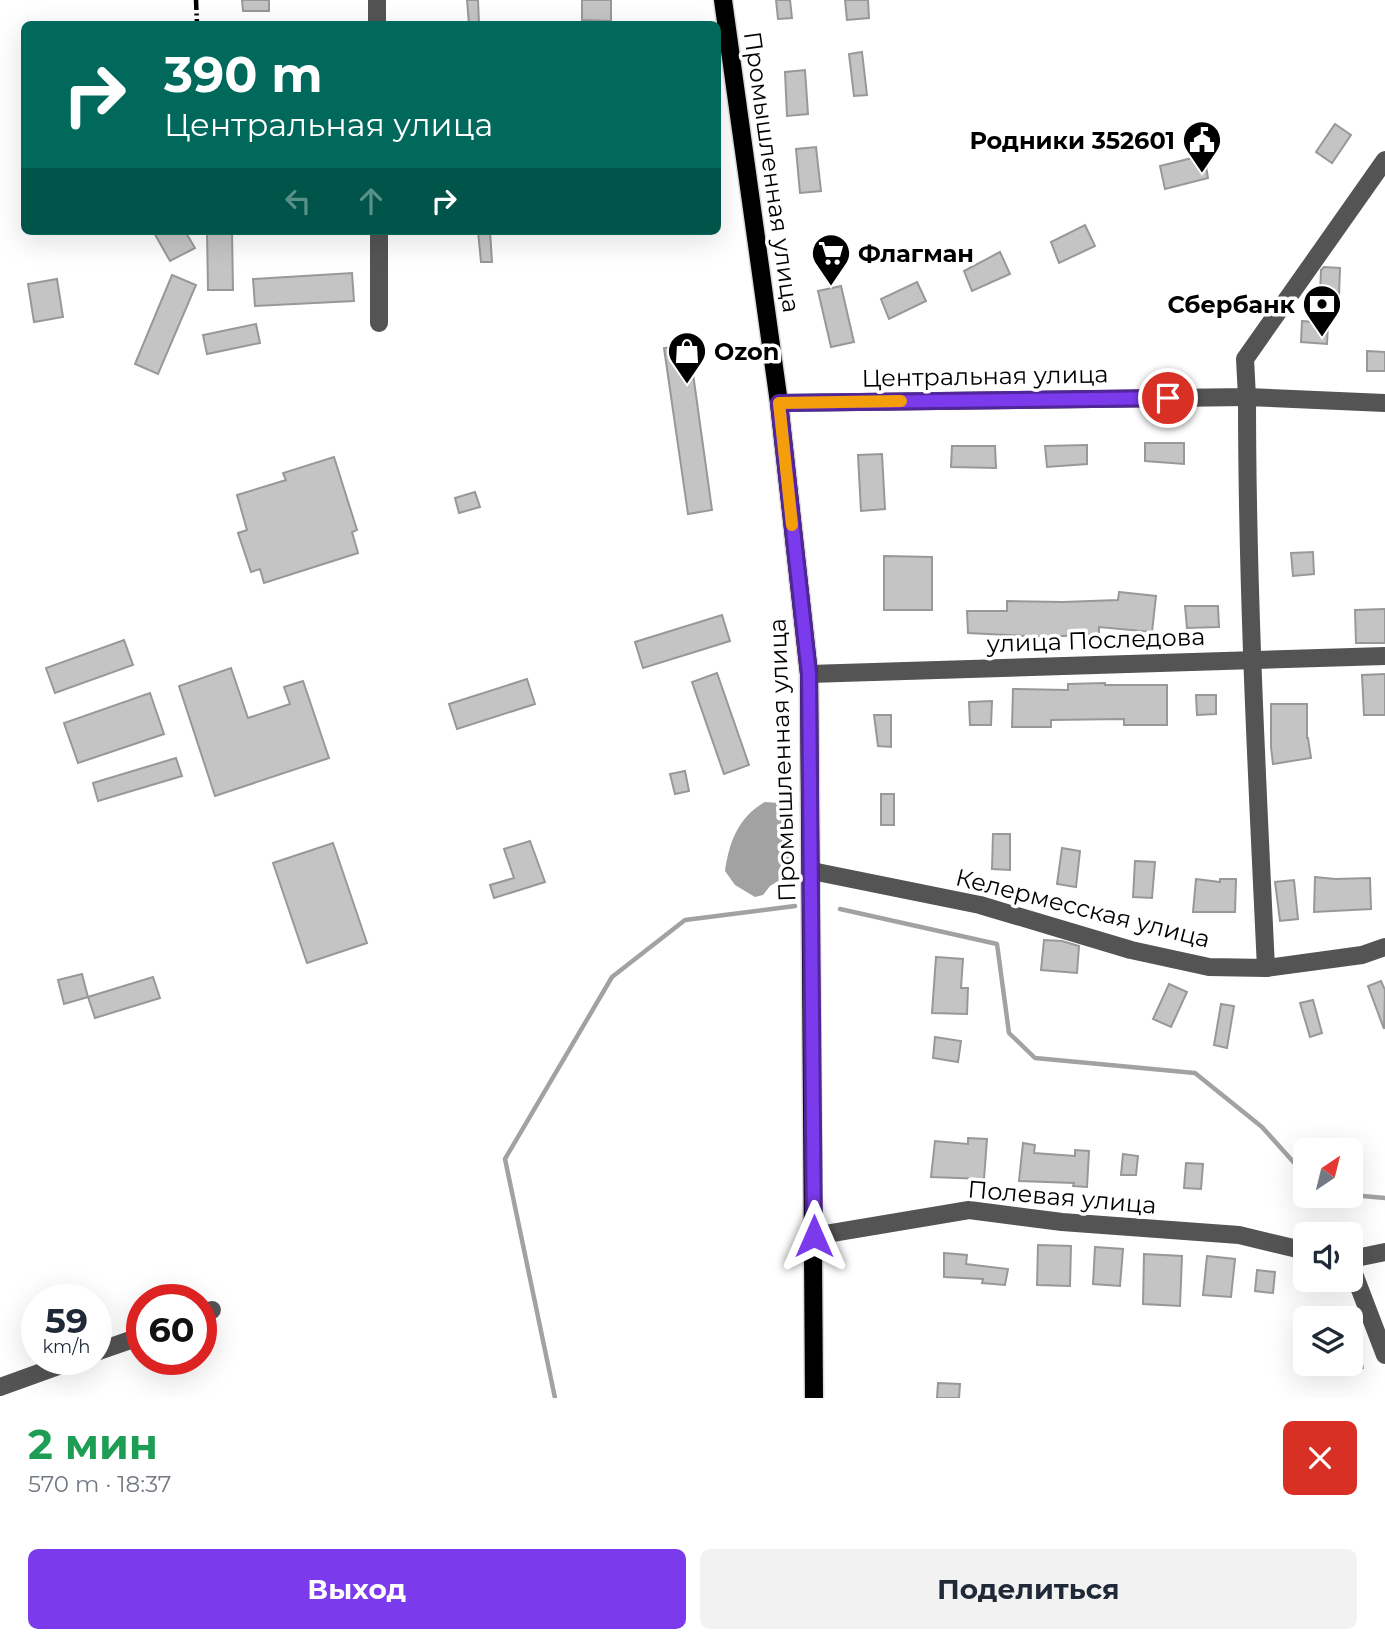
<!DOCTYPE html>
<html lang="ru">
<head>
<meta charset="utf-8">
<style>
  :root { --surface:#fff; --page:#f2f2f3; --text:#1f2937; --muted:#747a83; --accent:#7c3aed }
  body { margin:0; font-family:Montserrat,sans-serif; background:var(--page); color:var(--text); height:100vh; display:flex; flex-direction:column; font-size:26px; white-space:nowrap }
  * { box-sizing:border-box; margin:0 }
  p { font-size:23px; color:var(--muted) }
  .icon { flex:none; width:38px; height:38px; fill:none; stroke:currentColor; stroke-width:2; stroke-linecap:round; stroke-linejoin:round }
  .map { position:relative; height:1398px; overflow:hidden }
  .sheet { display:flex; flex-direction:column; background:var(--surface); flex:1 }
  .sheet>* { flex:none }
  .banner { position:absolute; left:21px; top:21px; width:700px; height:214px; border-radius:10px; box-shadow:0 7px 28px #0002; background:#00695c; color:#fff; overflow:hidden }
  .needle { width:46px; rotate:35deg }
  .fabs { position:absolute; left:1293px; top:1138px; display:grid; gap:14px }
  .fabs a { display:grid; place-items:center; width:70px; height:70px; border-radius:10px; background:var(--surface); box-shadow:0 7px 28px #0002; font-size:35px }
  .speed { position:absolute; left:21px; top:1284px; display:flex; gap:14px; font-size:35px; font-weight:700; text-align:center }
  .speed>* { display:grid; place-content:center; width:91px; height:91px; border-radius:50%; background:var(--surface); box-shadow:0 7px 28px #0002; line-height:1 }
  .speed small { font-size:18px; font-weight:400 }
  .speed .limit { border:10px solid #d22; background:#fff; color:#111 }
  .pin { position:absolute; display:grid; place-items:center; width:60px; height:60px; color:#fff; margin:-30px; border:4px solid #fff; border-radius:50%; box-shadow:0 2px 7px #0007 }
  .me { position:absolute; width:77px; margin:-38px; rotate:0deg; stroke-linejoin:round; filter:drop-shadow(0 0 5px #0008) }
  .turn { display:flex; align-items:center; gap:24px; height:147px; padding:0 28px; font-size:32px }
  .turn .icon { width:91px; height:91px; stroke-width:2.5 }
  .turn b { display:block; font-size:49px; line-height:60px }
  .lanes { display:flex; align-items:center; height:66px; padding:0 28px; background:#0003; justify-content:center; gap:35px; direction:ltr }
  .lanes .off { opacity:.35 }
  .round { display:grid; place-items:center; flex:none; width:74px; height:74px; border-radius:10px; background:var(--page) }
  .head { display:flex; align-items:center; justify-content:space-between; height:119px; padding:0 28px }
  h1 { font-size:42px; font-weight:700; line-height:52px; color:#1e9e55 }
  .cta { display:flex; gap:14px; margin-top:auto; padding:14px 28px }
  .cta a { flex:1; height:80px; border-radius:10px; background:var(--accent); color:#fff; font-size:28px; font-weight:700; line-height:80px; text-align:center }
  .cta a+a { background:var(--page); color:var(--text) }
  .map>svg:first-child { display:block }
  .water { fill:#a2a2a2 }
  .lines { fill:none; stroke-linecap:round; stroke-linejoin:round }
  .stream { stroke:#a2a2a2; stroke-width:4.5 }
  .building { fill:#c4c4c4; stroke:#989898; stroke-width:2 }
  .major-casing { stroke:#dbdbdb; stroke-width:21 }
  .minor { stroke:#545454; stroke-width:18 }
  .major { stroke:#000; stroke-width:18 }
  .rail { stroke:#000; stroke-width:4.5; stroke-dasharray:10 3.5 2 3.5; stroke-linecap:butt }
  .route-casing { stroke:#51269a; stroke-width:18 }
  .route { stroke:#7c3aed; stroke-width:12 }
  .slow { stroke:#f59e0b; stroke-width:12 }
  .labels { text-anchor:middle; dominant-baseline:central; stroke-width:7; stroke-linejoin:round; paint-order:stroke }
  .poi-label { font-size:24px; font-weight:bold; fill:#000; stroke:#fff; text-anchor:end }
  .street-label { font-size:24px; fill:#000; stroke:#fff }
</style>
</head>
<body>
<div class="map">
<svg width="1385" height="1398" viewBox="0 0 1385 1398">
  <rect width="100%" height="100%" fill="#fff"/>
  <path class="water" d="M765 802 780 803 786 812 790 824 788 831 789 870 782 879 770 886 763 895 755 897 735 885 725 871C729 843 738 817 765 802Z"/>
  <g class="lines">
    <g class="stream">
      <path d="M840 909 997 944 1009 1033 1035 1058 1195 1073 1262 1127 1306 1176"/>
      <path d="M1351 1195 1385 1198"/>
      <path d="M555 1398 505 1159 612 977 685 920 795 906"/>
    </g>
  </g>
  <g class="building">
    <path d="M242 0H269V11H243Z"/>
    <path d="M467 0H478L479 24H469Z"/>
    <path d="M582 0H611V21L582 20Z"/>
    <path d="M776 0H790L792 18 778 19Z"/>
    <path d="M845 0H868L869 18 847 20Z"/>
    <path d="M862 52 867 95 854 96 849 54Z"/>
    <path d="M805 70 808 114 787 116 785 72Z"/>
    <path d="M1335 124 1351 135 1332 163 1316 152Z"/>
    <path d="M816 147 821 191 800 193 796 149Z"/>
    <path d="M1204 155 1208 178 1165 189 1160 166Z"/>
    <path d="M1085 225 1095 246 1059 263 1051 242Z"/>
    <path d="M153 231H185L195 248 170 261Z"/>
    <path d="M207 231H232L233 290H208Z"/>
    <path d="M478 231H490L492 262H481Z"/>
    <path d="M1000 252 1010 274 972 291 964 271Z"/>
    <path d="M1324 267 1340 268 1339 296 1320 295 1321 270Z"/>
    <path d="M352 273 354 301 255 306 253 279Z"/>
    <path d="M172 275 196 285 158 374 135 364Z"/>
    <path d="M57 279 63 317 34 322 28 284Z"/>
    <path d="M917 282 926 301 889 319 881 299Z"/>
    <path d="M841 286 854 342 831 347 818 291Z"/>
    <path d="M1302 321 1328 323 1327 344 1301 342Z"/>
    <path d="M256 324 260 343 207 354 203 335Z"/>
    <path d="M689 345 712 510 688 514 664 348Z"/>
    <path d="M1367 351 1385 352V371H1367Z"/>
    <path d="M1145 443H1184V464L1145 461Z"/>
    <path d="M1087 445V464L1047 467 1045 446Z"/>
    <path d="M952 446H995L996 468 951 467Z"/>
    <path d="M882 454 885 509 861 511 858 455Z"/>
    <path d="M334 457 357 530 352 532 358 553 264 583 260 569 251 572 238 533 247 530 237 495 286 480 283 473Z"/>
    <path d="M475 492 480 507 459 513 455 498Z"/>
    <path d="M1313 552 1314 574 1293 576 1291 553Z"/>
    <path d="M884 556 932 557V610H884Z"/>
    <path d="M1119 592 1156 596 1152 632 1099 627V634L1045 637 968 633 967 611H1007V601L1063 602 1118 600Z"/>
    <path d="M1185 606H1218L1219 627 1187 628Z"/>
    <path d="M1385 609V643H1356L1355 610Z"/>
    <path d="M722 615 730 641 643 668 635 642Z"/>
    <path d="M124 640 133 665 55 693 46 668Z"/>
    <path d="M231 668 248 718 290 704 284 687 303 681 329 758 215 796 179 686Z"/>
    <path d="M717 673 749 765 724 774 692 682Z"/>
    <path d="M1385 674V715H1364L1362 675Z"/>
    <path d="M527 679 535 704 457 729 449 704Z"/>
    <path d="M1105 683V685H1167V725H1124V719L1051 720V727H1012L1013 689 1068 690V684Z"/>
    <path d="M150 693 164 734 78 763 64 723Z"/>
    <path d="M1196 695H1216V714L1197 715Z"/>
    <path d="M992 701 991 725H970L969 702Z"/>
    <path d="M1271 704H1307V738H1308L1311 758 1273 764 1271 747Z"/>
    <path d="M874 715H891V747L878 746Z"/>
    <path d="M176 758 182 776 98 801 93 783Z"/>
    <path d="M685 771 689 791 675 794 670 774Z"/>
    <rect x="881" y="794" width="13" height="31"/>
    <path d="M993 834H1010V870L992 869Z"/>
    <path d="M530 841 545 882 494 898 490 885 514 878 504 849Z"/>
    <path d="M333 843 367 943 307 963 273 863Z"/>
    <path d="M1062 848 1080 851 1076 887 1057 884Z"/>
    <path d="M1135 861 1155 862 1152 898 1133 897Z"/>
    <path d="M1315 877 1335 879 1370 878 1371 909 1314 912Z"/>
    <path d="M1196 879 1220 882V879H1236L1235 912H1193Z"/>
    <path d="M1294 880 1298 919 1280 921 1275 882Z"/>
    <path d="M1044 940 1062 941 1079 946 1077 973 1041 970Z"/>
    <path d="M936 957 963 959 961 988H968L967 1014 932 1013Z"/>
    <path d="M82 974 88 997 64 1004 58 980Z"/>
    <path d="M153 977 160 998 95 1018 88 997Z"/>
    <path d="M1381 981 1385 990 1384 1029 1368 986Z"/>
    <path d="M1169 984 1187 992 1171 1027 1153 1019Z"/>
    <path d="M1313 1000 1322 1033 1310 1037 1300 1003Z"/>
    <path d="M1221 1004 1234 1006 1227 1048 1214 1045Z"/>
    <path d="M935 1037 961 1041 958 1062 933 1058Z"/>
    <path d="M968 1138 987 1139 984 1179 931 1177 935 1141 968 1144Z"/>
    <path d="M1023 1143 1035 1145 1034 1153 1075 1156V1150L1089 1151 1087 1187 1073 1186 1074 1183 1019 1181Z"/>
    <path d="M1123 1154 1138 1156 1136 1175H1121Z"/>
    <path d="M1186 1163 1203 1164 1201 1189 1184 1188Z"/>
    <path d="M1038 1245 1071 1246 1070 1286 1037 1285Z"/>
    <path d="M1095 1247 1123 1249 1120 1286 1093 1284Z"/>
    <path d="M944 1253 967 1255 966 1264 1008 1269 1005 1285 982 1283 983 1279 944 1277Z"/>
    <path d="M1144 1254 1182 1256 1180 1306 1143 1304Z"/>
    <path d="M1207 1256 1235 1259 1231 1297 1203 1295Z"/>
    <path d="M1257 1270 1275 1272 1273 1293 1255 1291Z"/>
    <path d="M1351 1336H1356L1363 1368 1351 1371Z"/>
    <path d="M938 1383 960 1384 959 1398H937Z"/>
  </g>
  <g class="lines">
    <g class="major-casing">
      <path id="major" d="M723 0 779 403 809 674 814 1398"/>
    </g>
    <g class="minor">
      <path d="M377 0V24"/>
      <path d="M379 231V323"/>
      <path d="M779 403 1247 397 1245 359 1385 160"/>
      <path d="M809 674 1385 656"/>
      <path d="M812 871 980 905 1131 950 1209 967 1266 968 1362 955 1385 947"/>
      <path d="M1266 968C1257 777 1247 588 1247 397L1385 403"/>
      <path d="M814 1236 969 1210 1062 1222 1239 1235 1306 1251"/>
      <path d="M1351 1259 1385 1252"/>
      <path d="M1351 1266 1385 1355"/>
      <path d="M201 1314 212 1310"/>
      <path d="M96 1352 142 1336"/>
      <path d="M0 1387 75 1360"/>
    </g>
    <use href="#major" class="major"/>
    <path class="rail" d="M196 0 197 24"/>
  </g>
  <g class="lines">
    <g class="route-casing">
      <path id="route" d="M814 1236 809 674 779 403 1168 398"/>
    </g>
    <use href="#route" class="route"/>
    <path class="slow" d="M792 525 779 403 901 401"/>
  </g>
  <defs>
    <g id="civic-pin" transform="scale(2.0125)"><path d="M0 17L-7.5 6A9.5 9.5 0 1 1 7.5 6Z" fill="#000" stroke="#fff"/><path d="M-.6-6.5H3V-4.5H.6V-3L4-1V1h2V6H-6V1h2V-1L-.6-3ZM-1.2 2.5V6h2.4V2.5Z" fill="#fff"/></g>
    <g id="supermarket-pin" transform="scale(2.0125)"><path d="M0 17L-7.5 6A9.5 9.5 0 1 1 7.5 6Z" fill="#000" stroke="#fff"/><path d="M-6-5.5h2.5l.6 2H6L4.5 2H-2.5L-4.4-4H-6ZM-1.5 3.2a1.3 1.3 0 1 0 .1 0ZM3 3.2a1.3 1.3 0 1 0 .1 0Z" fill="#fff"/></g>
    <g id="bank-pin" transform="scale(2.0125)"><path d="M0 17L-7.5 6A9.5 9.5 0 1 1 7.5 6Z" fill="#000" stroke="#fff"/><path d="M-6-4H6V4H-6ZM0-2.3a2.3 2.3 0 1 0 0 4.6a2.3 2.3 0 1 0 0-4.6Z" fill="#fff"/></g>
    <g id="shop-pin" transform="scale(2.0125)"><path d="M0 17L-7.5 6A9.5 9.5 0 1 1 7.5 6Z" fill="#000" stroke="#fff"/><path d="M-5-2.5h2.3a2.7 3.5 0 0 1 5.4 0H5L5.5 6h-11ZM-1.5-2.5h3a1.5 2.3 0 0 0-3 0Z" fill="#fff"/></g>
  </defs>
  <g fill-rule="evenodd">
    <use href="#civic-pin" x="1202" y="140"/>
    <use href="#supermarket-pin" x="831" y="253"/>
    <use href="#bank-pin" x="1322" y="304"/>
    <use href="#shop-pin" x="687" y="351"/>
  </g>
  <g class="labels">
    <g class="poi-label">
      <text x="1175" y="140">Родники 352601</text>
      <text x="858" y="253" text-anchor="start">Флагман</text>
      <text x="1295" y="304">Сбербанк</text>
      <text x="714" y="351" text-anchor="start">Ozon</text>
    </g>
    <g class="street-label">
      <text transform="translate(772 172) rotate(82)">Промышленная улица</text>
      <text transform="translate(985 376) rotate(-1)">Центральная улица</text>
      <text transform="translate(1096 640) rotate(-2)">улица Последова</text>
      <text transform="translate(782 760) rotate(-92)">Промышленная улица</text>
      <text transform="translate(1083 908) rotate(14)">Келермесская улица</text>
      <text transform="translate(1062 1197) rotate(5)">Полевая улица</text>
    </g>
  </g>
</svg>
<div class="fabs">
<a><svg class="needle" viewBox="-14 -14 28 28"><path d="M0-13l5 13h-10z" fill="#e53935"/><path d="M0 13l5-13h-10z" fill="#747a83"/></svg></a>
<a><svg class="icon" aria-label="sound" viewBox="0 0 24 24"><path d="M4 9h4l5-4v14l-5-4H4zM17 9q2 3 0 6"/></svg></a>
<a><svg class="icon" aria-label="layers" viewBox="0 0 24 24"><path d="M12 4l9 5-9 5-9-5zM3 14l9 5 9-5"/></svg></a>
</div>
<div class="speed"><div>59<small>km/h</small></div><div class="limit">60</div></div>
<div class="pin" style="left:1168px;top:398px;background:#d93025"><svg class="icon" aria-label="arrive" viewBox="0 0 24 24"><path d="M6 21V4h12l-3 4 3 4H6"/></svg></div>
<svg class="me" style="left:814px;top:1236px" viewBox="-20 -20 40 40"><path d="M0-17L14 15 0 8-14 15z" fill="#7c3aed" stroke="#fff" stroke-width="4"/></svg>
<div class="banner">
<div class="turn"><svg class="icon" aria-label="right" viewBox="0 0 24 24"><path d="M7 20v-9h11M14 6l5 5-5 5"/></svg><div><b>390 m</b>Центральная улица</div></div>
<div class="lanes"><svg class="icon off" aria-label="left" viewBox="0 0 24 24"><path d="M17 20v-9H6M10 6l-5 5 5 5"/></svg><svg class="icon off" aria-label="ahead" viewBox="0 0 24 24"><path d="M12 20V5M6 11l6-6 6 6"/></svg><svg class="icon" aria-label="right" viewBox="0 0 24 24"><path d="M7 20v-9h11M14 6l5 5-5 5"/></svg></div>
</div>
</div>
<section class="sheet">
<div class="head"><div><h1>2 мин</h1><p>570 m · 18:37</p></div><a class="round" style="background:#d93025;color:#fff"><svg class="icon" aria-label="close" viewBox="0 0 24 24"><path d="M6 6l12 12M18 6L6 18"/></svg></a></div>
<div class="cta"><a>Выход</a><a>Поделиться</a></div>
</section>
</body>
</html>
